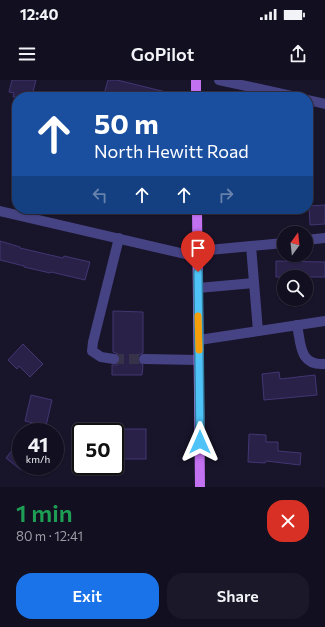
<!DOCTYPE html>
<html lang="en">
<head>
<meta charset="utf-8">
<style>
  :root { --surface:#120f20; --page:#1b1829; --text:#f1f3f6; --muted:#9c9ca5; --line:#312f3e; --accent:#1a73e8 }
  body { margin:0; font-family:Commissioner,sans-serif; background:var(--page); color:var(--text); height:100vh; display:flex; flex-direction:column; font-size:15px; white-space:nowrap }
  * { box-sizing:border-box; margin:0 }
  p { font-size:13px; color:var(--muted) }
  .icon { flex:none; width:22px; height:22px; fill:none; stroke:currentColor; stroke-width:2; stroke-linecap:round; stroke-linejoin:round }
  .map { position:relative; height:407px; overflow:hidden }
  .side { display:flex; flex-direction:column; background:var(--surface); flex:1 }
  .side>* { flex:none }
  .guide { position:absolute; left:12px; top:12px; width:301px; height:122px; border-radius:16px; box-shadow:0 1px 3px #0004,0 0 0 1px var(--line); background:#1a4fa0; color:#fff; overflow:hidden }
  .needle { width:26px; rotate:15deg }
  .fabs { position:absolute; left:277px; top:146px; display:grid; gap:8px }
  .fabs a { display:grid; place-items:center; width:36px; height:36px; border-radius:50%; background:var(--surface); box-shadow:0 1px 3px #0004,0 0 0 1px var(--line); font-size:20px }
  .speed { position:absolute; left:12px; top:343px; display:flex; gap:8px; font-size:20px; font-weight:700; text-align:center }
  .speed>* { display:grid; place-content:center; width:52px; height:52px; border-radius:50%; background:var(--surface); box-shadow:0 1px 3px #0004,0 0 0 1px var(--line); line-height:1 }
  .speed small { font-size:10px; font-weight:400 }
  .speed .limit { border:2px solid #111; border-radius:6px; background:#fff; color:#111 }
  .pin { position:absolute; display:grid; place-items:center; width:34px; height:34px; color:#fff; margin:-41px -17px; border-radius:50% 50% 50% 0; rotate:-45deg; box-shadow:0 0 4px #0007 }
  .pin .icon { rotate:45deg }
  .me { position:absolute; width:44px; margin:-22px; rotate:0deg; stroke-linejoin:round; filter:drop-shadow(0 0 3px #0008) }
  .turn { display:flex; align-items:center; gap:14px; height:84px; padding:0 16px; font-size:18px }
  .turn .icon { width:52px; height:52px; stroke-width:2.5 }
  .turn b { display:block; font-size:28px; line-height:34px }
  .lanes { display:flex; align-items:center; height:38px; padding:0 16px; background:#0003; justify-content:center; gap:20px; direction:ltr }
  .lanes .off { opacity:.35 }
  .round { display:grid; place-items:center; flex:none; width:42px; height:42px; border-radius:16px; background:var(--page) }
  .summary { display:flex; align-items:center; justify-content:space-between; height:68px; padding:0 16px }
  h1 { font-size:24px; font-weight:600; line-height:30px; color:#1e9e55 }
  .button { display:flex; gap:8px; margin-top:auto; padding:8px 16px }
  .button a { flex:1; height:46px; border-radius:16px; background:var(--accent); color:#fff; font-size:16px; font-weight:600; line-height:46px; text-align:center }
  .button a+a { background:var(--page); color:var(--text) }
  .status { display:flex; justify-content:space-between; align-items:center; height:28px; padding:0 20px; background:var(--surface); direction:ltr }
  .status svg { height:11px; fill:currentColor }
  header { display:flex; justify-content:space-between; align-items:center; height:52px; padding:0 16px; background:var(--surface); font-size:18px; font-weight:600 }
  .map>svg:first-child { display:block }
  .building { fill:#2a2149; stroke:#423673 }
  .lines { fill:none; stroke-linecap:round; stroke-linejoin:round }
  .minor-tunnel { stroke:#36324a; stroke-width:10; stroke-dasharray:10 5; stroke-linecap:butt }
  .minor { stroke:#464384; stroke-width:10 }
  .major { stroke:#c271f1; stroke-width:10 }
  .route-casing { stroke:#337fa1; stroke-width:10 }
  .route { stroke:#4fc3f7; stroke-width:7 }
  .slow { stroke:#f59e0b; stroke-width:7 }
</style>
</head>
<body>
<div class="status"><b>12:40</b><svg viewBox="0 0 49 12"><path d="M0 12V9h3v3zM5 12V6h3v6zM10 12V3h3v9zM15 12V0h3v12zM26 1h20v11H26zM47 4h2v5h-2z"/></svg></div>
<header><svg class="icon" aria-label="menu" viewBox="0 0 24 24"><path d="M4 6h16M4 12h16M4 18h16"/></svg>GoPilot<svg class="icon" aria-label="share" viewBox="0 0 24 24"><path d="M12 15V3M7 8l5-5 5 5M5 13v7h14v-7"/></svg></header>
<div class="map">
<svg width="325" height="407" viewBox="0 0 325 407">
  <rect width="100%" height="100%" fill="#18142a"/>
  <g class="building">
    <path d="M12 0H36L32 16 25 14 24 17H13L14 13 9 12Z"/>
    <path d="M108 0H117L170 13V17H117L104 14Z"/>
    <path d="M325 125V144L310 145 309 126Z"/>
    <path d="M0 161 20 167V168L63 178 64 176 90 182 85 200 51 192 50 193 24 187V186L0 180Z"/>
    <path d="M276 181 325 182V197H276Z"/>
    <path d="M113 231 143 232V273L139 275 138 279 139 282 143 285 142 295H112V285H117L119 283 120 280 118 274 113 272Z"/>
    <path d="M23 264 43 284 30 297 19 286 17 289 8 280Z"/>
    <path d="M279 292 280 299 315 295 317 315 264 320 262 294Z"/>
    <path d="M31 315 52 320 46 346 25 341Z"/>
    <rect x="115" y="349" width="31" height="30"/>
    <path d="M249 354 266 355V362H278V371L301 373 300 385 266 381 265 383 248 382Z"/>
    <path d="M21 359V390L6 378Z"/>
  </g>
  <g class="lines">
    <path class="minor-tunnel" d="M114 279H144"/>
    <g class="minor">
      <path d="M219 0 296 17"/>
      <path d="M308 20 325 24"/>
      <path d="M0 131 198 177"/>
      <path d="M306 160 325 158"/>
      <path d="M251 166 258 251"/>
      <path d="M198 171 284 163"/>
      <path d="M198 208 254 203"/>
      <path d="M297 245C301 264 299 286 325 284"/>
      <path d="M199 260 325 241"/>
      <path d="M114 279 101 277 92 271 93 262 119 158"/>
      <path d="M144 279 199 280"/>
    </g>
    <g class="major">
      <path d="M196 0V17"/>
      <path d="M197 129 200 407"/>
    </g>
  </g>
  <g class="lines">
    <g class="route-casing">
      <path id="route" d="M198 192 200 362"/>
    </g>
    <use href="#route" class="route"/>
    <path class="slow" d="M198 236 199 270"/>
  </g>
</svg>
<div class="fabs">
<a><svg class="needle" viewBox="-14 -14 28 28"><path d="M0-13l5 13h-10z" fill="#e53935"/><path d="M0 13l5-13h-10z" fill="#9c9ca5"/></svg></a>
<a><svg class="icon" aria-label="search" viewBox="0 0 24 24"><circle cx="10" cy="10" r="6"/><path d="M15 15l6 6"/></svg></a>
</div>
<div class="speed"><div>41<small>km/h</small></div><div class="limit">50</div></div>
<div class="pin" style="left:198px;top:192px;background:#d93025"><svg class="icon" aria-label="arrive" viewBox="0 0 24 24"><path d="M6 21V4h12l-3 4 3 4H6"/></svg></div>
<svg class="me" style="left:200px;top:362px" viewBox="-20 -20 40 40"><path d="M0-17L14 15 0 8-14 15z" fill="#4fc3f7" stroke="#fff" stroke-width="4"/></svg>
<div class="guide">
<div class="turn"><svg class="icon" aria-label="ahead" viewBox="0 0 24 24"><path d="M12 20V5M6 11l6-6 6 6"/></svg><div><b>50 m</b>North Hewitt Road</div></div>
<div class="lanes"><svg class="icon off" aria-label="left" viewBox="0 0 24 24"><path d="M17 20v-9H6M10 6l-5 5 5 5"/></svg><svg class="icon" aria-label="ahead" viewBox="0 0 24 24"><path d="M12 20V5M6 11l6-6 6 6"/></svg><svg class="icon" aria-label="ahead" viewBox="0 0 24 24"><path d="M12 20V5M6 11l6-6 6 6"/></svg><svg class="icon off" aria-label="right" viewBox="0 0 24 24"><path d="M7 20v-9h11M14 6l5 5-5 5"/></svg></div>
</div>
</div>
<section class="side">
<div class="summary"><div><h1>1 min</h1><p>80 m · 12:41</p></div><a class="round" style="background:#d93025;color:#fff"><svg class="icon" aria-label="close" viewBox="0 0 24 24"><path d="M6 6l12 12M18 6L6 18"/></svg></a></div>
<div class="button"><a>Exit</a><a>Share</a></div>
</section>
</body>
</html>
